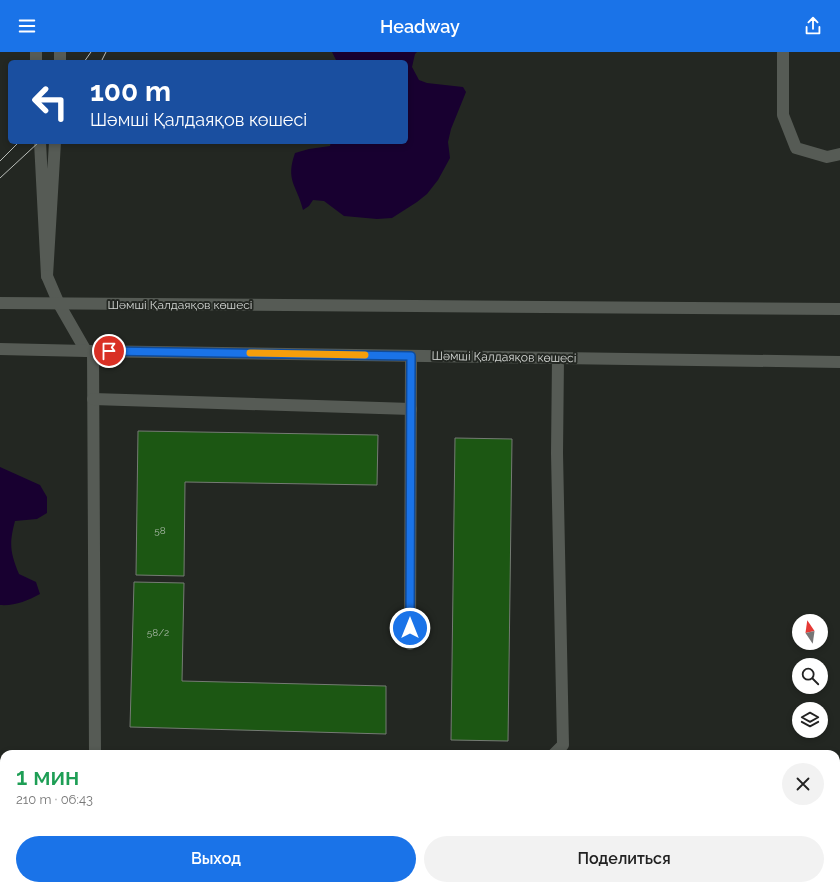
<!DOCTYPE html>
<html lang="ru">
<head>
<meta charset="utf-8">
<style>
  :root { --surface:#fff; --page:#f2f2f2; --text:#222; --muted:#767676; --accent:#1a73e8 }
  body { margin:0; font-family:Raleway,sans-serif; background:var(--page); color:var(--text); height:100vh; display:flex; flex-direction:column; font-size:15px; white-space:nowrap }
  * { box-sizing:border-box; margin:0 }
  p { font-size:13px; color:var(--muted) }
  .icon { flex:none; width:22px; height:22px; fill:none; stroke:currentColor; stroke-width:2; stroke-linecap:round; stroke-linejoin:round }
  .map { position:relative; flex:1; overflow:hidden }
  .details { position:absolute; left:0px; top:698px; width:840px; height:140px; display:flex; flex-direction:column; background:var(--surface); border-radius:12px 12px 0 0; box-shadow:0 2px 6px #0003 }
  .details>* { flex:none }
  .hud { position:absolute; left:8px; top:8px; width:400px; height:84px; border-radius:6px; box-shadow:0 2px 6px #0003; background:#1a4fa0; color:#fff; overflow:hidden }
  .needle { width:26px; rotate:347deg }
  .buttons { position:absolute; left:792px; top:562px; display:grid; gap:8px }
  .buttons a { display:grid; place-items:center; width:36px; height:36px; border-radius:50%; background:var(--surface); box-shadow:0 2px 6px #0003; font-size:20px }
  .pin { position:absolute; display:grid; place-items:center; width:34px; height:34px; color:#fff; margin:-17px; border:2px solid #fff; border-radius:50%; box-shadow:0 1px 4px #0007 }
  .me { position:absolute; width:44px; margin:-22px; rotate:0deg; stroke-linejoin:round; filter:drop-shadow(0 0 3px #0008) }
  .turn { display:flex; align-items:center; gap:14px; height:84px; padding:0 16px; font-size:18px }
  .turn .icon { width:52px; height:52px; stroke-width:2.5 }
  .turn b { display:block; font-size:28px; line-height:34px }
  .round { display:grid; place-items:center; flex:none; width:42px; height:42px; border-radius:21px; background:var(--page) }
  .headline { display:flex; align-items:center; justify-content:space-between; height:68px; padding:0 16px }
  h1 { font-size:24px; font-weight:600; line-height:30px; color:#1e9e55 }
  .primary-button { display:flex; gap:8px; margin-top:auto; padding:8px 16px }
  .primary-button a { flex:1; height:46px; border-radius:24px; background:var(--accent); color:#fff; font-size:16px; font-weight:600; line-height:46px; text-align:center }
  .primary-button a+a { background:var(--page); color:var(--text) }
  header { display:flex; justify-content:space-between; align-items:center; height:52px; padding:0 16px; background:var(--accent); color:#fff; font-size:18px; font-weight:600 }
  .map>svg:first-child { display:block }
  .water { fill:#180030 }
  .building { fill:#1c5713; stroke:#757b74 }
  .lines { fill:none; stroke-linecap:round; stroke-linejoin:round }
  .street { stroke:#565b55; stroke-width:12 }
  .tram { stroke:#babeba; stroke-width:1 }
  .route-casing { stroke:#114b97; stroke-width:10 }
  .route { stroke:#1a73e8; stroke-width:7 }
  .slow { stroke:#f59e0b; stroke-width:7 }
  .labels { text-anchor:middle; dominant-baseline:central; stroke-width:4; stroke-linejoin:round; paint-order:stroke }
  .number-label { font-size:10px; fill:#a6b7a4 }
  .street-label { font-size:12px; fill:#d4d7d4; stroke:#232722 }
</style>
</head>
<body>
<header><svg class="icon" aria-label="menu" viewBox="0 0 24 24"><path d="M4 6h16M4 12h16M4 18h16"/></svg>Headway<svg class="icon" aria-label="share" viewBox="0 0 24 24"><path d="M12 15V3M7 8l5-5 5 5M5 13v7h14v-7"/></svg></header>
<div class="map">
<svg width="840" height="838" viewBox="0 0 840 838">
  <rect width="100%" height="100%" fill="#232722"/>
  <g class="water">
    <path d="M332 0H417L415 2 412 15 419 28 427 31 463 35 466 40 451 77 448 90 450 106 438 128 427 142 417 150 392 166 377 167 344 164 324 149 313 148 309 154 303 158C297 133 285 129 295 101L309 97 330 94 331 90H406V10H337Z"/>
    <path d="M0 415 40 433 47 445V461L37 467 15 469C9 492 10 500 19 522L36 530 40 542C27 549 15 554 0 553Z"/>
  </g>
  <g class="building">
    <path d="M138 379 378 383 377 433 185 430 184 524 136 523Z"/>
    <path d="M455 386 512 387 508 689 451 688Z"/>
    <path d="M134 530 184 531 182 629 386 634V682L130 675Z"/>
  </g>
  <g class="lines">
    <g class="street">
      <path d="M36 0V10"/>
      <path d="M783 0V63L796 96 827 105 840 102"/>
      <path d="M60 10V0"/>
      <path d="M40 90 47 224 55 90"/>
      <path d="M47 224 59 252 86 299"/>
      <path d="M0 251 840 257"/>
      <path d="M0 297 86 299 840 310"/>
      <path d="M93 299 95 702"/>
      <path d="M93 347 411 357"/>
      <path d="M410 592 411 304"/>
      <path d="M554 702 563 693 557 401 558 306"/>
      <path d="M0 746H4"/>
      <path d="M0 802 4 804"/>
      <path d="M50 834 55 838"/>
      <path d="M67 834 68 838"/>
      <path d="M382 834 386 838"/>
      <path d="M299 838 310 834"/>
      <path d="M789 838 798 834"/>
    </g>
    <g class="tram">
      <path d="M84 10 91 0"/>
      <path d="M101 10 106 0"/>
      <path d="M0 109 19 90"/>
      <path d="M0 126 39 90"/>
    </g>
  </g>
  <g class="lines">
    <g class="route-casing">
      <path id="route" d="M109 299 411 304 410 576"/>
    </g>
    <use href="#route" class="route"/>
    <path class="slow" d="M250 301 365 303"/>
  </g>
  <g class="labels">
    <g class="number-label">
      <text x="160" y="478">58</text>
      <text x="158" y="580">58/2</text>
    </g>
    <g class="street-label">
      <text x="180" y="253">Шәмші Қалдаяқов көшесі</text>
      <text transform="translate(504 305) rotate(1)">Шәмші Қалдаяқов көшесі</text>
    </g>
  </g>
</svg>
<div class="buttons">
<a><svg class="needle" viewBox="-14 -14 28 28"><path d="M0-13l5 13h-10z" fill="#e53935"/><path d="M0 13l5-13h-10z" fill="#767676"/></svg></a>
<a><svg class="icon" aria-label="search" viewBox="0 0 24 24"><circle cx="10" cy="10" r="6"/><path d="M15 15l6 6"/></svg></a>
<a><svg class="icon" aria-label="layers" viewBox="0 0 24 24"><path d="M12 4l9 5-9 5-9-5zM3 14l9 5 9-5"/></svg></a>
</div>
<div class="pin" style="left:109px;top:299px;background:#d93025"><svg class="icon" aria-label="arrive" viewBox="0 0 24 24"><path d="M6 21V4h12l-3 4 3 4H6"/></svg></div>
<svg class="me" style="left:410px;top:576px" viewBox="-20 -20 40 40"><circle r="17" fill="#1a73e8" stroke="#fff" stroke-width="3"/><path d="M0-11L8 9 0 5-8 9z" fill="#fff"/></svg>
<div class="hud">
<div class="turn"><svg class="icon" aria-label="left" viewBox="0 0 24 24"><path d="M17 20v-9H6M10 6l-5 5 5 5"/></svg><div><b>100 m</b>Шәмші Қалдаяқов көшесі</div></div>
</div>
<section class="details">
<div class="headline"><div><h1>1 мин</h1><p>210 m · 06:43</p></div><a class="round"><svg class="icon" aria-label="close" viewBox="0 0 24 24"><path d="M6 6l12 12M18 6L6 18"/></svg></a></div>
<div class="primary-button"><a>Выход</a><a>Поделиться</a></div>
</section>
</div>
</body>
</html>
